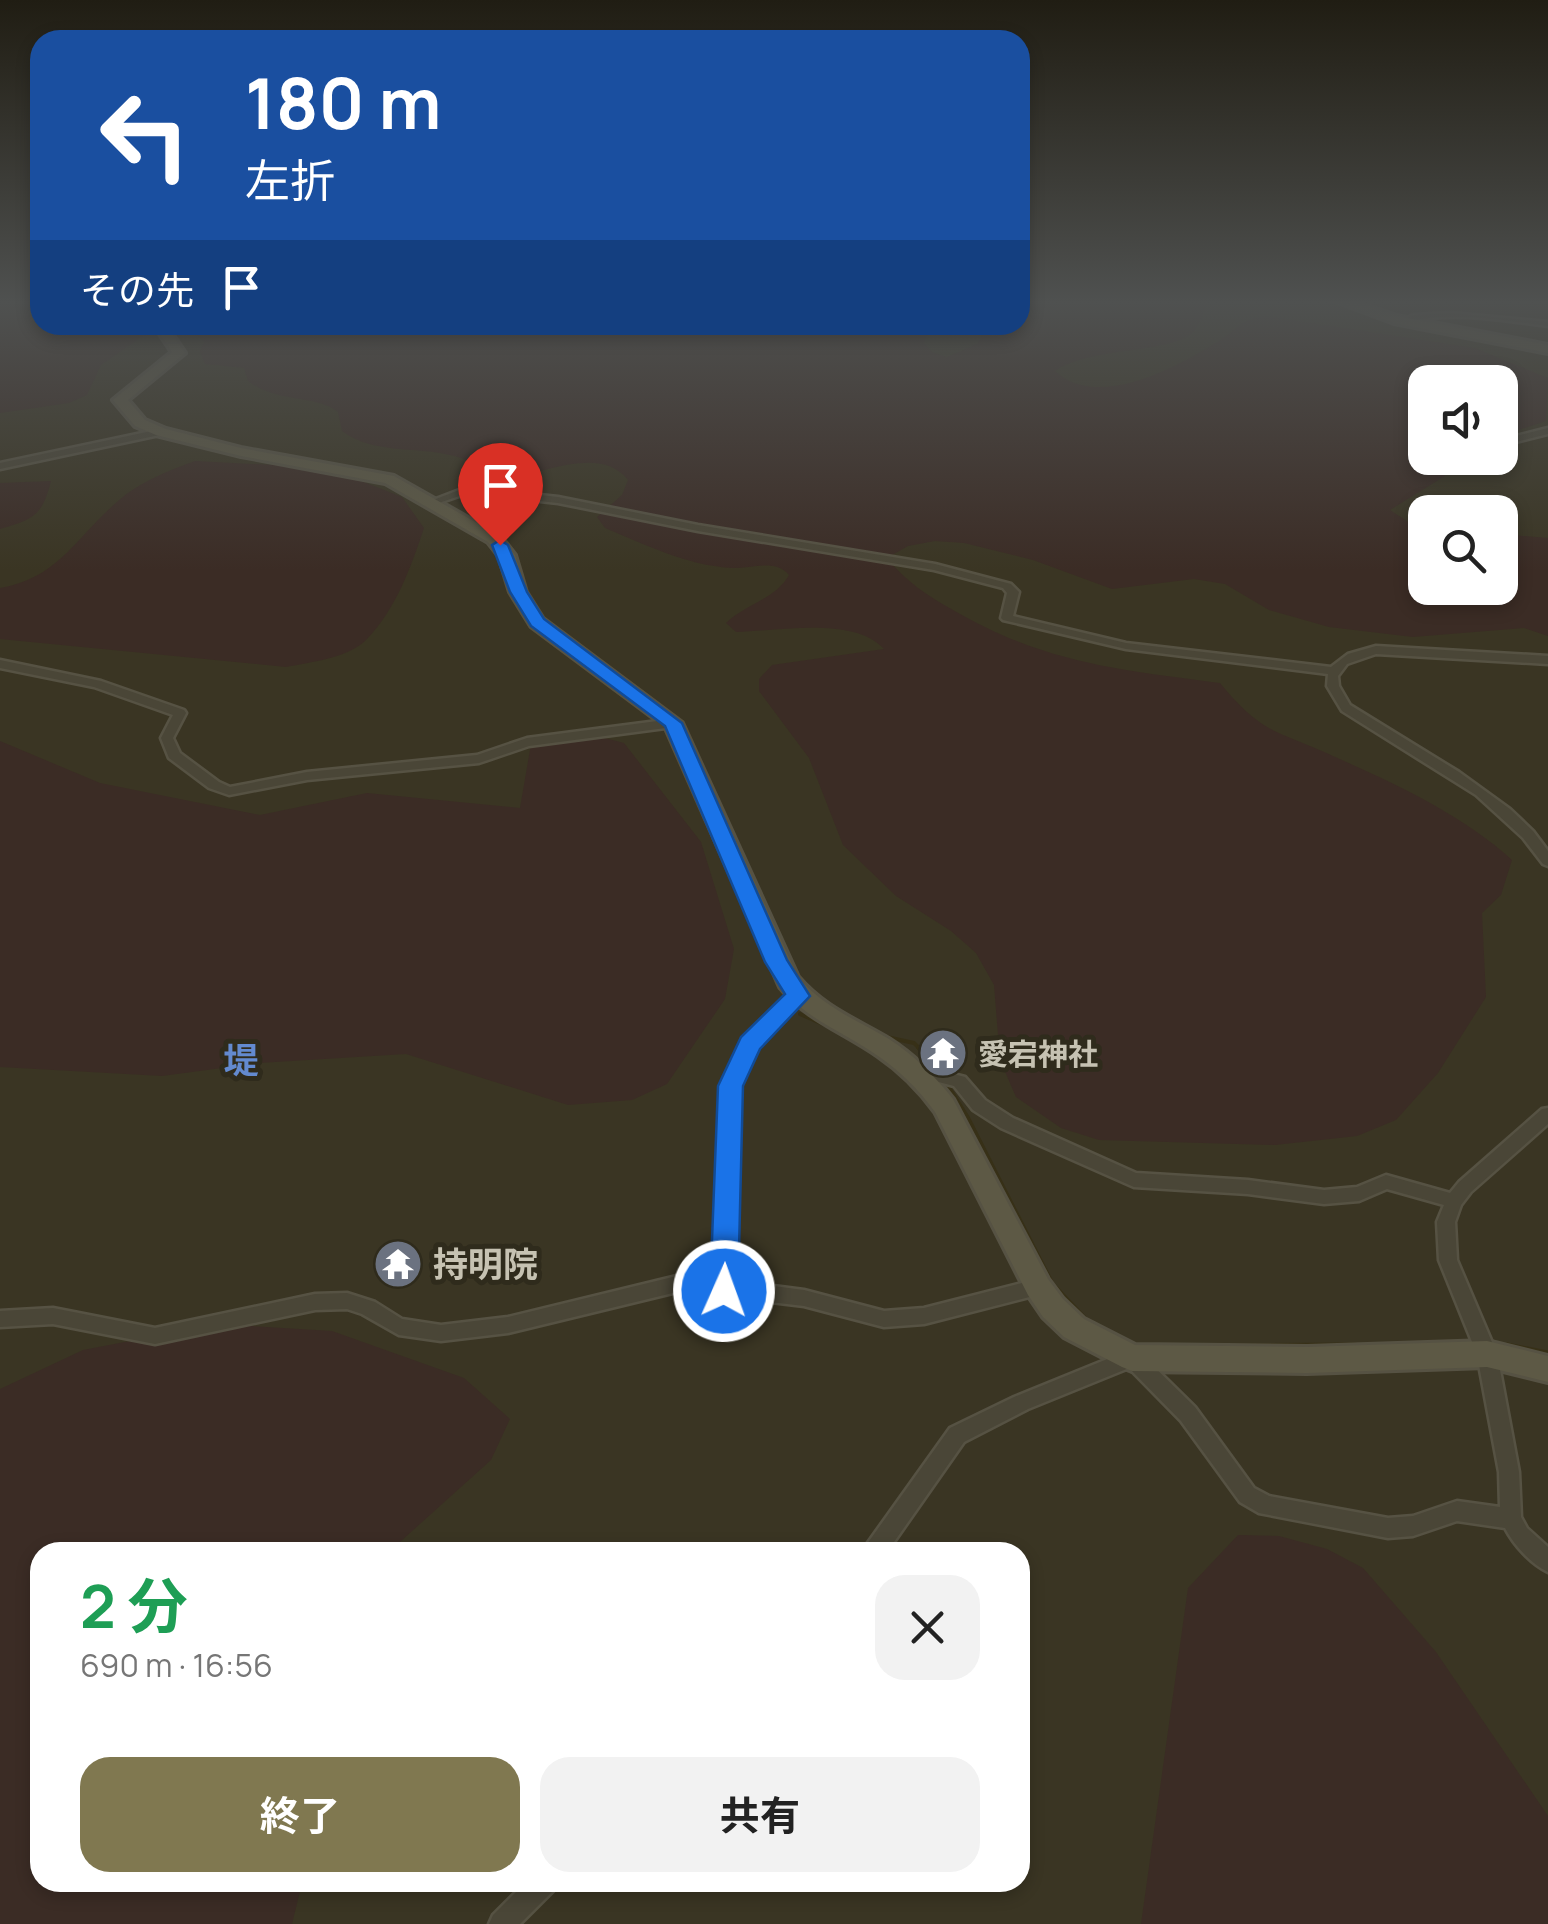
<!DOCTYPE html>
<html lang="ja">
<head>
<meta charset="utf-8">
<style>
  :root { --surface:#fff; --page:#f2f2f2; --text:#222; --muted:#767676; --accent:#807850 }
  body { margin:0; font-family:Manrope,"Noto Sans JP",sans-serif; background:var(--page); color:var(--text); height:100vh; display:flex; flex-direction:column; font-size:38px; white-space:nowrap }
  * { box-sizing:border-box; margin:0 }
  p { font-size:32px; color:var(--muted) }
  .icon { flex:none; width:55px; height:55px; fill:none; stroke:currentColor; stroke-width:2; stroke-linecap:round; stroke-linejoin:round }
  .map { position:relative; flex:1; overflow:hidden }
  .details { position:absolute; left:30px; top:1542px; width:1000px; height:350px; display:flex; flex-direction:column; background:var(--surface); border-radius:30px; box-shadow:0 5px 15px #0003 }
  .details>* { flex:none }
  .guide { position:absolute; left:30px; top:30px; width:1000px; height:305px; border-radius:30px; box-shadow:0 5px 15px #0003; background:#1a4fa0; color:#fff; overflow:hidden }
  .tools { position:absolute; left:1408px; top:365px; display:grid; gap:20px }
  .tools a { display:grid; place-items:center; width:110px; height:110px; border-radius:20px; background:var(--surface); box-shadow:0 5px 15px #0003; font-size:50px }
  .pin { position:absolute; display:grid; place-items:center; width:85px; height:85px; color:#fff; margin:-102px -42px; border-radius:50% 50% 50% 0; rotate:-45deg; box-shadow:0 0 10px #0007 }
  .pin .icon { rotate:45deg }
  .me { position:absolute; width:110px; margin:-55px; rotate:2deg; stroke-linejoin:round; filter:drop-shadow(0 0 8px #0008) }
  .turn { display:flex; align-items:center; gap:35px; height:210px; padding:0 50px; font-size:45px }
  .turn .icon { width:130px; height:130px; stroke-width:2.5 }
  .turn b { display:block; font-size:70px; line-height:85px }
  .then { display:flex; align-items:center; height:95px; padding:0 50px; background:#0003; gap:20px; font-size:38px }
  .round { display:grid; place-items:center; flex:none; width:105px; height:105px; border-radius:30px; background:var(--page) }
  .headline { display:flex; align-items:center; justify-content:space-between; height:170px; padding:0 50px }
  h1 { font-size:60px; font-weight:700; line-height:75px; color:#1e9e55 }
  .button { display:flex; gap:20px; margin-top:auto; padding:20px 50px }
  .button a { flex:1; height:115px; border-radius:30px; background:var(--accent); color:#fff; font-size:40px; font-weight:700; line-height:115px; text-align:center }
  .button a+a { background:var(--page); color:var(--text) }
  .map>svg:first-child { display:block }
  .green { fill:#3b2c25 }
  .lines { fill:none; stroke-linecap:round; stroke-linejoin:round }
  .stream-far1 { stroke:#373017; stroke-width:4 }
  .stream { stroke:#373017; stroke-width:5 }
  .street-casing { stroke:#565243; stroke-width:5 }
  .secondary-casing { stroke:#565243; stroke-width:6 }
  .street { fill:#4a4637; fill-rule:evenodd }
  .secondary { fill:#5d5945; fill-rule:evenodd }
  .route { fill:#1a73e8; stroke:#114b97; stroke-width:2.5 }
  .labels { text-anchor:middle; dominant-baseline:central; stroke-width:10; stroke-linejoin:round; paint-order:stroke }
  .poi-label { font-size:30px; font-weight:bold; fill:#c6c2b2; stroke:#2f2b1c; text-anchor:start }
  .quarter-label { font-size:35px; font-weight:bold; fill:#638acf; stroke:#2f2b1c }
  .near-poi-label { font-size:35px; font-weight:bold; fill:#c6c2b2; stroke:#2f2b1c; text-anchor:start }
</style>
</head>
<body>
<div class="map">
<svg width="1548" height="1924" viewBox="0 0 1548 1924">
  <rect width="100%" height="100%" fill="#3a3523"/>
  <g class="green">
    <path d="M0 300H40V325H159L101 365 87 395 69 403 0 413Z"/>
    <path d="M1020 300H1208C1205 309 1199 328 1191 334 1168 353 1090 347 1055 371 1098 411 1177 367 1219 341 1240 328 1238 320 1265 316L1475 348 1548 378 1546 421 1500 436V382H1425V458H1436L1445 476 1390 510 1425 533V588H1500V534L1548 538V636L1524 628 1413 637 1329 627 1269 610 1225 584 1194 579 1112 589 1033 560 964 543 935 541 908 546 887 558C905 581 928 596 953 610 1044 663 1119 670 1220 683 1263 735 1276 730 1333 756 1394 783 1463 815 1512 860L1501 895 1482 913 1486 997 1438 1073 1396 1120 1357 1136 1275 1145 1099 1140 1061 1128 1016 1097 1000 1060 994 985 976 953 951 931 896 896 843 845 809 758 759 691V679L772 665 884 649C854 616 779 631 736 632L726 623C745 604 776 599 789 575 776 558 750 569 731 568 686 565 646 545 605 528L597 517 622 495 628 480C599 442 536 478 495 480 481 474 474 462 461 458 423 445 375 456 342 431L338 412C315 394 278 404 248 381L244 368 205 364 200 351 204 342 187 325H929L924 343 932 352 947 357 977 344 989 325H1020Z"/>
    <path d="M195 461 328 468 402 497 424 528C411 567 396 609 367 639 349 658 311 662 286 667L0 639V588C59 578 76 537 118 501 139 482 168 471 195 461Z"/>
    <path d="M51 481C42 516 34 519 0 529V483Z"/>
    <path d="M593 735 624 743 701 842 734 949 725 999 667 1084 632 1100 568 1105 406 1054 259 1063 162 1076 0 1067V741L100 783 260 815 367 793 520 808 531 744Z"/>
    <path d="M219 1324 332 1331 464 1378 510 1419 491 1460 400 1542 394 1552H40V1882L302 1883 292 1924H0V1389L83 1350Z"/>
    <path d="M1238 1535 1279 1536 1327 1549 1363 1568 1436 1652 1548 1816V1924H1141L1188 1588Z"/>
  </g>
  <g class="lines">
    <g class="stream-far1">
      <path d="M800 1014 832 1028"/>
      <path d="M882 1036 914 1043 921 1050"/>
    </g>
    <g class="stream">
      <path d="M919 1048 943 1073"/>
      <path d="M945 1082 967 1117 1052 1284 1087 1321"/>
      <path d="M1507 1345 1548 1353"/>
      <path d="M1195 1346 1355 1345"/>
    </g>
    <g class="street-casing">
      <g id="street">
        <path d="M1451 313 1548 322V326C1502 320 1448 310 1403 323L1399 321 1414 315Z"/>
        <path d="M1548 428V434L1500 446V440Z"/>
        <path d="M161 429 166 432 164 434 0 469V463Z"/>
        <path d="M467 487 558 497 698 525 935 564 1011 584 1019 592 1013 616 1126 643 1331 667 1348 654 1376 646 1548 656V664L1376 654 1347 664 1338 676 1339 686 1350 705 1459 772 1510 809 1533 831 1548 851V866L1543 864 1523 838 1476 795 1342 711 1327 686 1328 674 1126 649 1003 620 1001 618 1007 593 1003 588 934 570 698 531 558 503 468 493 433 505 428 502Z"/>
        <path d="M0 660 101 681 184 710 186 713 173 738 180 753 219 782 230 787 307 772 477 755 527 738 673 719 679 723 673 727 529 746 479 763 307 780 229 795 209 788 169 758 161 738 173 715 94 687 0 668Z"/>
        <path d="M798 990 806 996 803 1000 756 1047 739 1086 734 1281 804 1290 884 1311 924 1308 1038 1279 1045 1281 1047 1287 1045 1293 924 1324 884 1327 804 1306 730 1297 724 1299 717 1295 681 1291 508 1333 441 1341 399 1335 362 1314 347 1309 315 1310 155 1344 53 1324 0 1327V1311L53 1308 155 1328 315 1294 347 1293 375 1302 402 1319 441 1325 508 1317 681 1275 715 1279 723 1086 744 1040 793 992Z"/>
        <path d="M914 1064 965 1077 985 1100 1013 1118 1136 1173 1248 1180 1324 1190 1357 1187 1386 1175 1450 1193 1459 1182 1542 1109 1548 1108V1124L1471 1192 1461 1205 1455 1222 1457 1260 1497 1354 1519 1472 1521 1517 1527 1528 1548 1547V1572C1530 1563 1514 1545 1505 1528L1457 1521 1413 1536 1388 1538 1259 1513 1240 1502 1181 1421 1129 1368 1028 1409 964 1442 887 1552H865L867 1544 950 1428 1014 1397 1132 1349 1139 1352 1195 1407 1254 1488 1269 1496 1388 1518 1413 1516 1457 1501 1500 1507 1499 1472 1477 1354 1439 1260 1437 1222 1444 1205 1387 1189 1359 1201 1324 1204 1248 1194 1134 1187 1001 1128 973 1110 954 1086 908 1074 906 1070 908 1066Z"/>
        <path d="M526 1882H556L553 1891 520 1924H489L493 1915Z"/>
      </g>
    </g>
    <g class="secondary-casing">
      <g id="secondary">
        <path d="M1332 300H1350L1397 316 1548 345V353L1394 323Z"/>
        <path d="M154 325H166L185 353 128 400 145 420 166 429 241 448 394 476 500 536 515 555 526 592 543 619 682 723 798 977C823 1007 857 1020 889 1039 914 1055 935 1076 953 1099L1048 1279 1063 1299 1084 1319 1135 1345 1307 1347 1487 1341 1548 1356V1382L1487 1367 1307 1373 1132 1371 1122 1367 1064 1337 1043 1317 1028 1295 935 1112C919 1090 900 1071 878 1056 844 1032 807 1020 780 987L665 726 531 626 510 592 499 556 488 542 385 483 241 456 156 435 135 426 113 400 172 352Z"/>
      </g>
    </g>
    <use href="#street" class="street"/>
    <use href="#secondary" class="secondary"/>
  </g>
  <linearGradient id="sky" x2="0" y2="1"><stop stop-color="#201d13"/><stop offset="0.53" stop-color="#4f5150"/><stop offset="1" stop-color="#4f5150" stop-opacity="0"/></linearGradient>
  <rect width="1548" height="570" fill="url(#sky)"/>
  <path class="route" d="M500 540 508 545 527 592 544 619 682 723 787 960 810 996 760 1049 743 1086 738 1291 734 1300 724 1303 714 1300 710 1291 718 1086 741 1037 785 994 765 962 665 726 531 626 510 592 492 545Z"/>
  <defs>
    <g id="temple-disc" transform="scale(2.5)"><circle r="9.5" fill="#6b7280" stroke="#2f2b1c"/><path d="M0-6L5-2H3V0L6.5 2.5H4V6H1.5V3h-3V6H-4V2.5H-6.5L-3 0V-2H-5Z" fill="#fff"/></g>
  </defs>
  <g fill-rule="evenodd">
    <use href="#temple-disc" x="943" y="1053"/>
    <use href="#temple-disc" x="398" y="1264"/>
  </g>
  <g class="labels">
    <g class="poi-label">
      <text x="978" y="1053">愛宕神社</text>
    </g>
    <g class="quarter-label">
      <text x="241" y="1060">堤</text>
    </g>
    <g class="near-poi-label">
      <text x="433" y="1264">持明院</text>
    </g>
  </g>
</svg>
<div class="tools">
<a><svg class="icon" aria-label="sound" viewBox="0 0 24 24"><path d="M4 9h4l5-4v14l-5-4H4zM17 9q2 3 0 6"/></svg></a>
<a><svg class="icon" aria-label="search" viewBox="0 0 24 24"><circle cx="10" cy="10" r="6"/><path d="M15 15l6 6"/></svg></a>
</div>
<div class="pin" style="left:500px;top:545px;background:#d93025"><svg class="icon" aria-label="arrive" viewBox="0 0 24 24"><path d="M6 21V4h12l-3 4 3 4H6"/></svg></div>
<svg class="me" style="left:724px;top:1291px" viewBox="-20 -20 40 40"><circle r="17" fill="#1a73e8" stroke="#fff" stroke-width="3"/><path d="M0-11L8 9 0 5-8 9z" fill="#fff"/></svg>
<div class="guide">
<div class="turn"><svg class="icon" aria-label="left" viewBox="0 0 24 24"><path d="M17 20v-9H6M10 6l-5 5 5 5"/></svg><div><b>180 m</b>左折</div></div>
<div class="then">その先<svg class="icon" aria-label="arrive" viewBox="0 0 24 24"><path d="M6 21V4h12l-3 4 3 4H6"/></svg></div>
</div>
<section class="details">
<div class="headline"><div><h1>2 分</h1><p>690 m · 16:56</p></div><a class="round"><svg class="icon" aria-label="close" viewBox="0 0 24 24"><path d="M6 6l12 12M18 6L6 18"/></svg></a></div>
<div class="button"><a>終了</a><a>共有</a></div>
</section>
</div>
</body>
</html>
